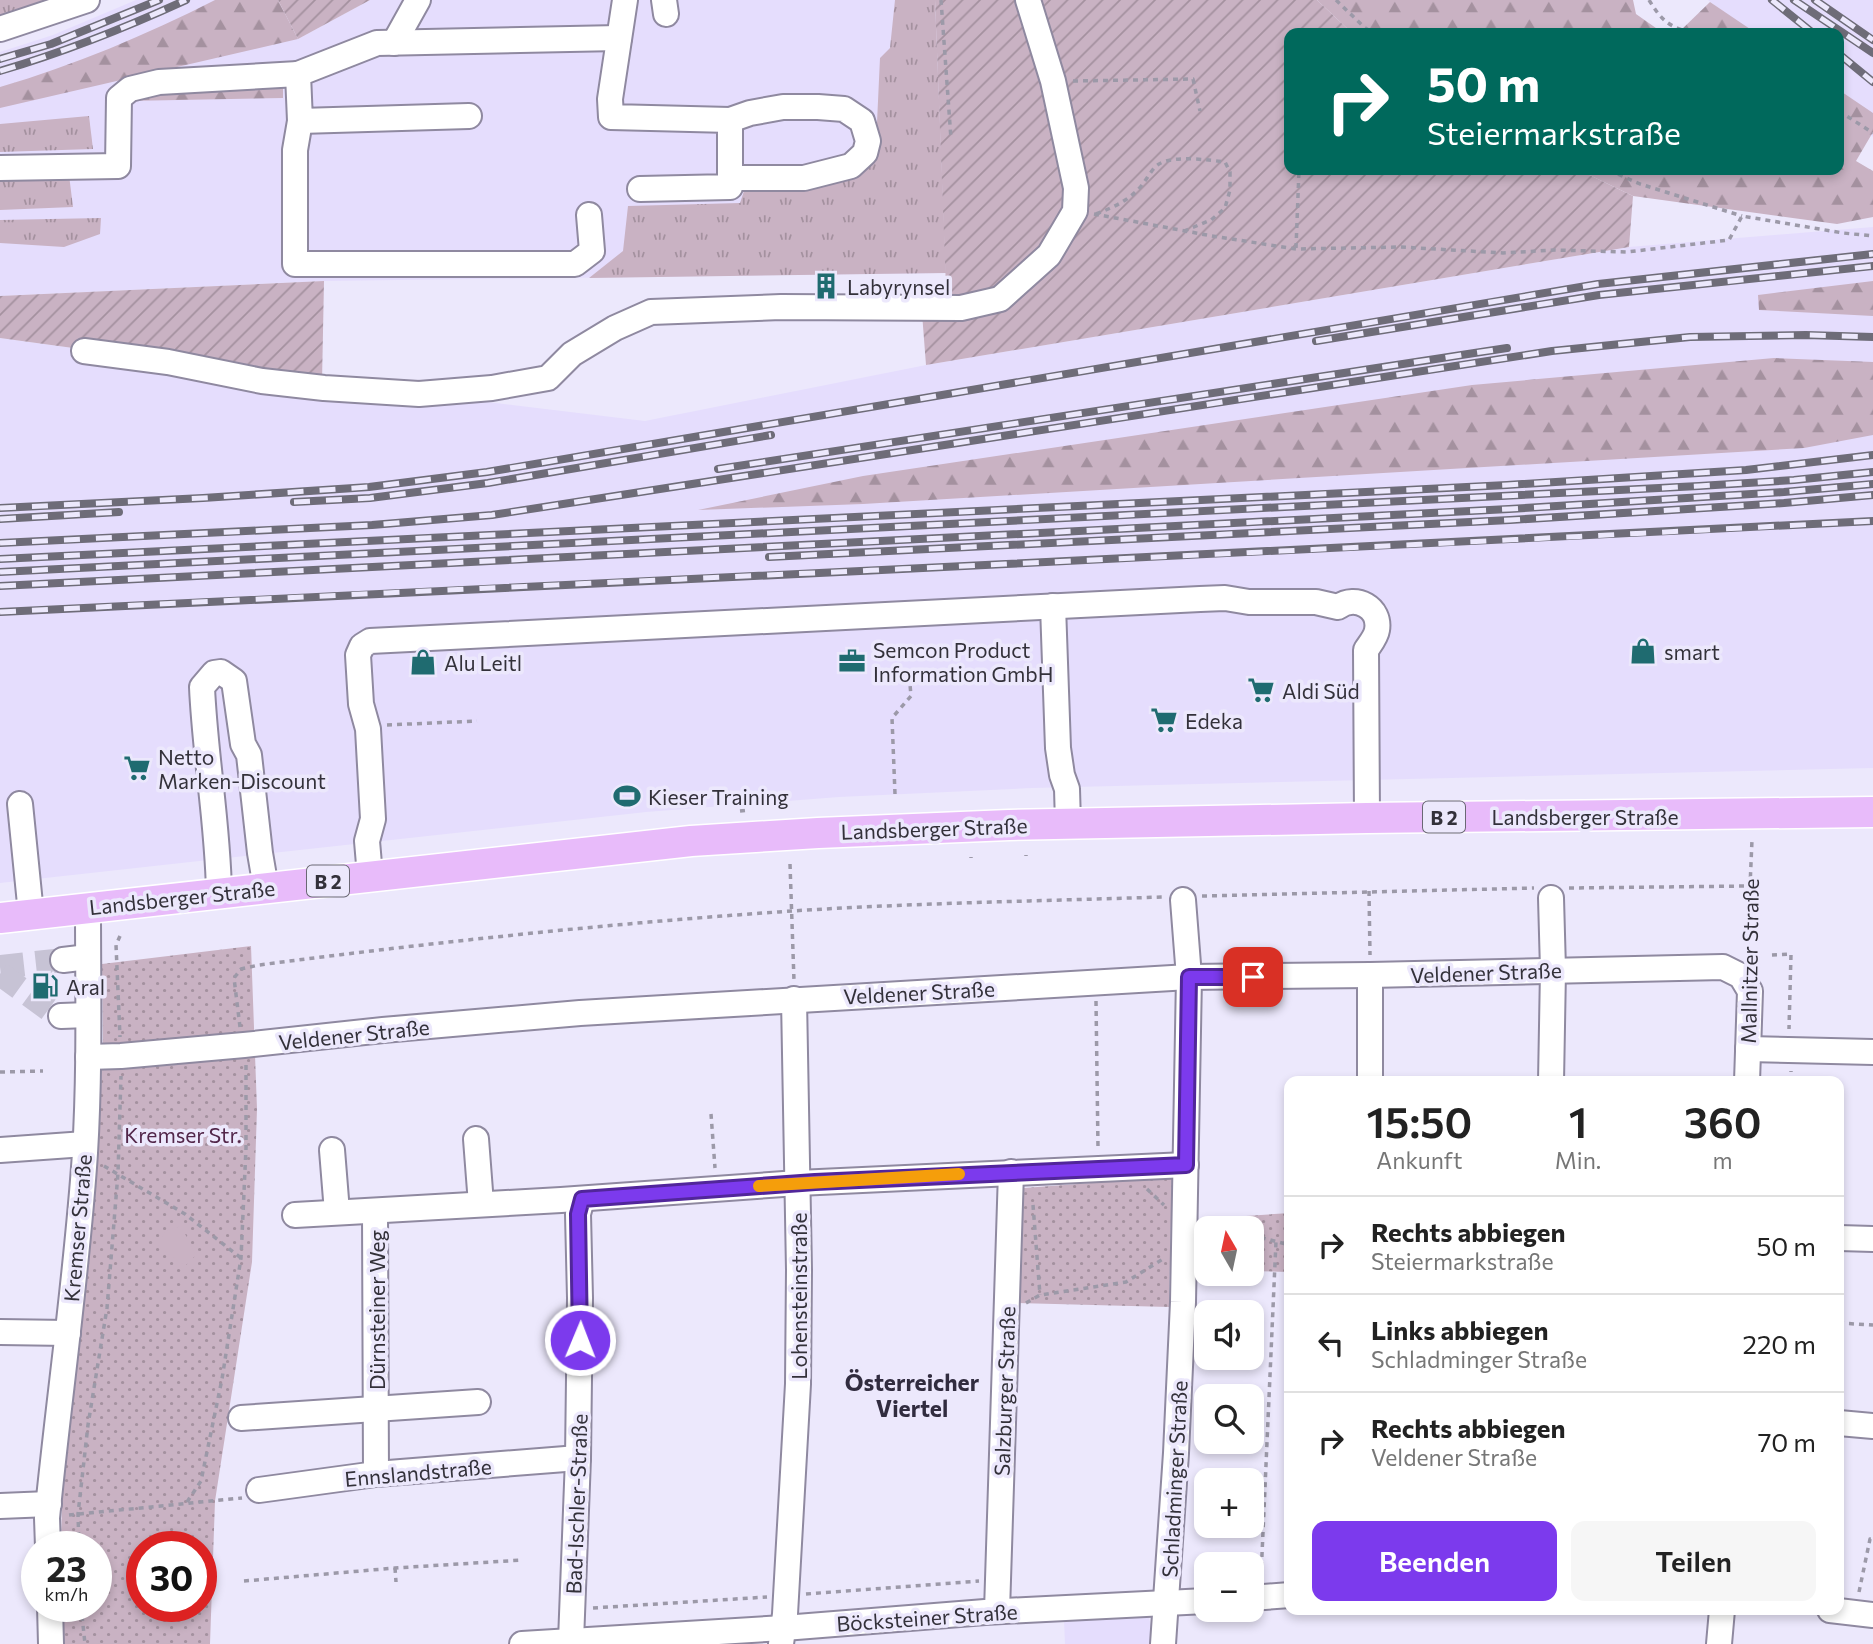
<!DOCTYPE html>
<html lang="de">
<head>
<meta charset="utf-8">
<style>
  :root { --surface:#fff; --page:#f6f6f6; --text:#222; --muted:#767676; --line:#e0e0e0; --accent:#7c3aed }
  body { margin:0; font-family:Commissioner,sans-serif; background:var(--page); color:var(--text); height:100vh; display:flex; flex-direction:column; font-size:26px; white-space:nowrap }
  * { box-sizing:border-box; margin:0 }
  p { font-size:23px; color:var(--muted) }
  .icon { flex:none; width:38px; height:38px; fill:none; stroke:currentColor; stroke-width:2; stroke-linecap:round; stroke-linejoin:round }
  .map { position:relative; flex:1; overflow:hidden }
  .sheet { position:absolute; left:1284px; top:1076px; width:560px; height:539px; display:flex; flex-direction:column; background:var(--surface); border-radius:14px; box-shadow:0 4px 10px #0003 }
  .sheet>* { flex:none }
  .guide { position:absolute; left:1284px; top:28px; width:560px; height:147px; border-radius:14px; box-shadow:0 4px 10px #0003; background:#00695c; color:#fff; overflow:hidden }
  .needle { width:46px; rotate:351deg }
  .controls { position:absolute; left:1194px; top:1216px; display:grid; gap:14px }
  .controls a { display:grid; place-items:center; width:70px; height:70px; border-radius:14px; background:var(--surface); box-shadow:0 4px 10px #0003; font-size:35px }
  .speed { position:absolute; left:21px; top:1531px; display:flex; gap:14px; font-size:35px; font-weight:700; text-align:center }
  .speed>* { display:grid; place-content:center; width:91px; height:91px; border-radius:50%; background:var(--surface); box-shadow:0 4px 10px #0003; line-height:1 }
  .speed small { font-size:18px; font-weight:400 }
  .speed .limit { border:10px solid #d22; background:#fff; color:#111 }
  .pin { position:absolute; display:grid; place-items:center; width:60px; height:60px; color:#fff; margin:-30px; border-radius:14px; box-shadow:0 4px 10px #0006 }
  .me { position:absolute; width:77px; margin:-38px; rotate:1deg; stroke-linejoin:round; filter:drop-shadow(0 0 5px #0008) }
  .turn { display:flex; align-items:center; gap:24px; height:147px; padding:0 28px; font-size:32px }
  .turn .icon { width:91px; height:91px; stroke-width:2.5 }
  .turn b { display:block; font-size:49px; line-height:60px }
  .eta { display:flex; justify-content:space-evenly; align-items:center; height:119px; text-align:center }
  .eta b { font-size:42px; font-weight:600; line-height:49px }
  .button { display:flex; gap:14px; margin-top:auto; padding:14px 28px }
  .button a { flex:1; height:80px; border-radius:14px; background:var(--accent); color:#fff; font-size:28px; font-weight:600; line-height:80px; text-align:center }
  .button a+a { background:var(--page); color:var(--text) }
  ul { padding:0; list-style:none }
  li { display:flex; align-items:center; gap:21px; height:98px; padding:0 28px; border-top:2px solid var(--line) }
  li div { flex:1 }
  li b { display:block; font-size:26px }
  li em { font-style:normal }
  .map>svg:first-child { display:block }
  .built { fill:#e5ddfd }
  .grass { fill:url(#grass-tufts) }
  .forest { fill:url(#forest-firs) }
  .park { fill:url(#park-dots); fill-rule:evenodd }
  .garden { fill:url(#garden-furrows) }
  .pitch { fill:#c9b2c3 }
  .lines { fill:none; stroke-linecap:round; stroke-linejoin:round }
  .minor-tunnel { stroke:#c7c3d5; stroke-width:24; stroke-dasharray:24 12; stroke-linecap:butt }
  .minor-casing { stroke:#8f89a0; stroke-width:28 }
  .major-casing { stroke:#fff; stroke-width:33 }
  .path { stroke:#9c99a8; stroke-width:3.5; stroke-dasharray:5 5; stroke-linecap:butt }
  .minor { stroke:#fff; stroke-width:24 }
  .major { stroke:#e8bbfa; stroke-width:30 }
  .rail-casing { stroke:#6e6c78; stroke-width:8 }
  .rail { stroke:#ece8fc; stroke-width:5; stroke-dasharray:16; stroke-linecap:butt }
  .route-casing { stroke:#51269a; stroke-width:18 }
  .route { stroke:#7c3aed; stroke-width:12 }
  .slow { stroke:#f59e0b; stroke-width:12 }
  .labels { text-anchor:middle; dominant-baseline:central; stroke-width:7; stroke-linejoin:round; paint-order:stroke }
  .shield { fill:#ece8fc; stroke:#6a6874; stroke-width:2 }
  .shield-label { font-size:19px; font-weight:bold; fill:#33313a }
  .poi-label { font-size:21px; fill:#33313a; stroke:#ece8fc; text-anchor:start }
  .street-label { font-size:21px; fill:#33313a; stroke:#ece8fc }
  .park-label { font-size:21px; fill:#52264a; stroke:#ece8fc }
  .neighbourhood-label { font-size:23px; font-weight:bold; fill:#312c3f; stroke:#ece8fc }
</style>
</head>
<body>
<div class="map">
<svg width="1873" height="1644" viewBox="0 0 1873 1644">
  <defs>
    <pattern id="grass-tufts" width="24" height="20" patternUnits="userSpaceOnUse" patternTransform="scale(1.75)"><rect width="24" height="20" fill="#c9b2c3"/><path d="M3 7l-1-3M5 7V3M7 7l1-3M15 17l-1-3M17 17v-4M19 17l1-3" fill="none" stroke="#a4919f"/></pattern>
    <pattern id="forest-firs" width="22" height="20" patternUnits="userSpaceOnUse" patternTransform="scale(1.75)"><rect width="22" height="20" fill="#c9b2c3"/><path d="M5 1l3.5 6h-7zM16 11l3.5 6h-7z" fill="#a4919f"/></pattern>
    <pattern id="park-dots" width="8" height="8" patternUnits="userSpaceOnUse" patternTransform="scale(1.75)"><rect width="8" height="8" fill="#c9b2c3"/><path d="M2 2h.1M6 6h.1" fill="none" stroke="#a4919f" stroke-width="1.8" stroke-linecap="round"/></pattern>
    <pattern id="garden-furrows" width="10" height="10" patternUnits="userSpaceOnUse" patternTransform="scale(1.75)"><rect width="10" height="10" fill="#c9b2c3"/><path d="M-1 1l2-2M0 10L10 0M9 11l2-2" fill="none" stroke="#a4919f"/></pattern>
  </defs>
  <rect width="100%" height="100%" fill="#ece8fc"/>
  <g class="built">
    <path d="M136 0H278L298 39 370 0H935L946 273 324 281 0 296V52L53 35Z"/>
    <path d="M1708 0H1873V137L1839 109V33H1748Z"/>
    <path d="M1873 227V768L1032 788 839 797 646 812 0 883V338L322 382 645 421 926 365 1629 247Z"/>
    <path d="M1148 1615 1153 1632 1152 1644H1065L1064 1620Z"/>
  </g>
  <g class="grass">
    <path d="M0 0H69L0 25Z"/>
    <path d="M895 0H935L946 273 589 278 623 251 628 206 740 203 747 182 833 179 867 168 876 144 880 58 890 48Z"/>
    <path d="M89 116 93 149 0 152V124Z"/>
    <path d="M69 175 73 207 0 210V177Z"/>
    <path d="M101 218 100 234 64 247 0 243V220Z"/>
  </g>
  <g class="forest">
    <path d="M215 0H278L298 39 0 108V87C75 65 146 35 215 0Z"/>
    <path d="M1317 0H1633L1636 14 1663 33H1352Z"/>
    <path d="M1710 2 1756 33H1678Z"/>
    <path d="M283 85V98L127 101 156 88Z"/>
    <path d="M1839 90 1873 113V132L1856 161 1873 171V217L1837 224 1633 196 1579 170H1839Z"/>
    <path d="M1873 281V316L1759 310 1758 295Z"/>
    <path d="M1774 358 1873 362V435L1804 448 863 504 698 510 863 476 1472 385Z"/>
  </g>
  <g class="park">
    <path d="M251 946 257 1109 252 1262 215 1501 210 1644H60L61 1607 96 1606V1547H61L62 1498 81 1327 99 1136 103 1039 102 964ZM142 1547H201V1606H142Z"/>
    <path d="M1172 1177 1169 1307 1017 1303 1024 1188Z"/>
    <path d="M1290 1213V1272L1251 1271V1228H1206V1269H1201L1202 1219Z"/>
  </g>
  <g class="garden">
    <path d="M278 0H370L298 39Z"/>
    <path d="M935 0H1317L1352 33H1290V170H1579L1633 196 1629 247 926 365 922 313 947 314Z"/>
    <path d="M324 281 322 382 0 338V296Z"/>
  </g>
  <path class="pitch" d="M181 1226 196 1255 185 1266 158 1246 165 1231Z"/>
  <g class="lines">
    <g class="minor-tunnel">
      <path d="M0 967 63 960"/>
      <path d="M0 974 58 1016H61"/>
    </g>
    <g class="minor-casing">
      <g id="minor">
        <path d="M625 0 610 99 611 117 730 120V187L640 189"/>
        <path d="M664 0 666 14"/>
        <path d="M0 29 87 0"/>
        <path d="M394 43 418 0"/>
        <path d="M469 116 300 121 298 74 377 43 619 38"/>
        <path d="M730 120 750 113 783 107H818L844 109 862 121 868 141 865 153 851 166 804 178H730"/>
        <path d="M300 121 295 150V264H575L592 251 589 215"/>
        <path d="M0 168 118 166 119 98 130 89 159 82 298 74"/>
        <path d="M84 351 168 362 262 381 324 388 419 394 492 388 548 378 572 354 615 328 651 312 781 307 961 308 1000 299 1049 255 1075 211 1076 188 1053 81 1028 0"/>
        <path d="M1053 606 1058 748 1062 775 1067 789 1068 823"/>
        <path d="M20 804 31 914"/>
        <path d="M370 876 367 841 373 819 368 729 361 704 358 655 362 646 370 641 1200 599 1225 598 1249 602H1316L1338 607C1356 594 1381 608 1377 630 1376 637 1370 644 1366 650L1367 818"/>
        <path d="M219 893C218 824 205 756 202 687L214 673 221 672 234 681 243 744 249 755 260 853 266 888"/>
        <path d="M1551 898 1553 970 1551 1082"/>
        <path d="M63 960 88 957"/>
        <path d="M61 1016 88 1015"/>
        <path d="M1748 1049 1873 1052"/>
        <path d="M88 1057 121 1056 244 1045 383 1030 580 1013 1189 977 1370 975 1723 967 1741 976 1750 991 1747 1082"/>
        <path d="M1370 1082V975"/>
        <path d="M476 1139 481 1204"/>
        <path d="M0 1150 85 1144"/>
        <path d="M332 1150 337 1212"/>
        <path d="M375 1212 376 1474"/>
        <path d="M295 1215 561 1200 798 1183 1186 1165"/>
        <path d="M1839 1238 1873 1239"/>
        <path d="M0 1332 68 1333"/>
        <path d="M241 1418 478 1402"/>
        <path d="M1839 1423 1873 1426"/>
        <path d="M259 1490 376 1474 578 1458"/>
        <path d="M0 1506 49 1504"/>
        <path d="M48 1547 47 1518C59 1396 77 1275 85 1153 90 1071 88 989 88 908"/>
        <path d="M1251 1598 1290 1595"/>
        <path d="M50 1606 51 1644"/>
        <path d="M1830 1610 1873 1615"/>
        <path d="M997 1611 1011 1172"/>
        <path d="M571 1641 578 1458 580 1298 578 1214 582 1199"/>
        <path d="M522 1644 784 1628 985 1612 1206 1601"/>
        <path d="M781 1644 785 1614 798 1384 799 1270 794 999"/>
        <path d="M1163 1644 1176 1453 1183 1302 1189 977 1183 900"/>
        <path d="M1719 1644 1722 1610"/>
      </g>
    </g>
    <g class="major-casing">
      <path id="major" d="M0 918 691 841 818 833 1009 825 1367 818 1873 812"/>
    </g>
    <g class="path">
      <path d="M941 0 951 139"/>
      <path d="M1336 0 1364 27 1373 33"/>
      <path d="M1649 0C1662 21 1669 27 1693 33"/>
      <path d="M1073 81 1193 79 1200 111"/>
      <path d="M1839 111 1873 133"/>
      <path d="M1609 170 1640 184 1742 216"/>
      <path d="M1094 214 1212 236 1296 249 1401 247 1503 253 1555 250 1627 252 1729 240 1742 216 1843 233 1873 236"/>
      <path d="M1096 214C1114 207 1130 200 1142 185 1147 179 1153 167 1159 164 1174 155 1209 160 1225 162L1230 172V190L1225 208 1211 220 1184 231"/>
      <path d="M1296 248 1299 170"/>
      <path d="M387 725 477 721"/>
      <path d="M895 794 892 718 911 696 909 673"/>
      <path d="M740 811 749 810"/>
      <path d="M1026 855V856"/>
      <path d="M971 858V857"/>
      <path d="M790 864 794 981"/>
      <path d="M1569 888 1749 886"/>
      <path d="M1369 891 1370 955"/>
      <path d="M1202 896 1534 888"/>
      <path d="M120 936 116 945 120 1037"/>
      <path d="M1772 955 1791 954 1789 1029"/>
      <path d="M1747 957 1752 840"/>
      <path d="M1096 1001 1098 1148"/>
      <path d="M240 1027 234 978 241 969 259 965C436 942 614 923 792 911 915 903 1039 901 1163 897"/>
      <path d="M0 1072 43 1071"/>
      <path d="M1791 1082V1071"/>
      <path d="M711 1114 715 1168"/>
      <path d="M104 1166 185 1214 241 1258"/>
      <path d="M1147 1189 1164 1205"/>
      <path d="M1033 1205 1040 1295"/>
      <path d="M1251 1235 1290 1245"/>
      <path d="M1026 1303 1040 1295 1126 1282 1163 1259"/>
      <path d="M1839 1323 1873 1325"/>
      <path d="M187 1502 201 1481 222 1379 241 1258 246 1148V1065"/>
      <path d="M69 1515 242 1498"/>
      <path d="M79 1547 78 1514 88 1425 107 1308 118 1173 121 1076"/>
      <path d="M395 1568 396 1582"/>
      <path d="M1261 1577 1276 1241"/>
      <path d="M244 1581 395 1568 523 1560"/>
      <path d="M1859 1592 1870 1539H1873"/>
      <path d="M806 1594 979 1581"/>
      <path d="M81 1606 85 1644"/>
      <path d="M593 1608 767 1597"/>
    </g>
    <use href="#minor" class="minor"/>
    <use href="#major" class="major"/>
    <g class="rail-casing">
      <g id="rail">
        <path d="M1772 0 1813 33"/>
        <path d="M1794 0 1873 53"/>
        <path d="M1815 0 1873 40"/>
        <path d="M1839 54 1873 82"/>
        <path d="M0 59 51 44 159 0"/>
        <path d="M0 71C64 52 125 28 186 0"/>
        <path d="M1316 341 1599 295 1873 266"/>
        <path d="M718 469 1507 348"/>
        <path d="M294 502 370 498 488 483 771 435"/>
        <path d="M0 508 203 498 369 487 487 472 1598 284 1873 254"/>
        <path d="M0 519 119 512"/>
        <path d="M0 543 372 525 492 515 1552 351 1690 337 1806 335 1873 337"/>
        <path d="M769 557 1510 520 1784 503 1873 495"/>
        <path d="M0 559 1507 485 1746 470 1873 455"/>
        <path d="M0 572 1699 486 1794 480 1873 472"/>
        <path d="M0 586 1509 509 1784 492 1873 484"/>
        <path d="M0 612C624 580 1249 555 1873 521"/>
      </g>
    </g>
    <use href="#rail" class="rail"/>
  </g>
  <g class="lines">
    <g class="route-casing">
      <path id="route" d="M580 1340 578 1214 582 1199 815 1182 1186 1165 1189 977H1253"/>
    </g>
    <use href="#route" class="route"/>
    <path class="slow" d="M759 1186 959 1174"/>
  </g>
  <defs>
    <g id="building-bare" transform="scale(2.1)"><path d="M-4-6H4V6H1V3H-1V6H-4ZM-2.5-4.3h1.7v1.8h-1.7ZM.8-4.3h1.7v1.8H.8ZM-2.5-1h1.7V.8h-1.7ZM.8-1h1.7V.8H.8Z" fill="#1f6b70" stroke="#ece8fc" stroke-width="2.5" paint-order="stroke"/></g>
    <g id="shop-bare" transform="scale(2.1)"><path d="M-5-2.5h2.3a2.7 3.5 0 0 1 5.4 0H5L5.5 6h-11ZM-1.5-2.5h3a1.5 2.3 0 0 0-3 0Z" fill="#1f6b70" stroke="#ece8fc" stroke-width="2.5" paint-order="stroke"/></g>
    <g id="office-bare" transform="scale(2.1)"><path d="M-6-3h4V-5.5h4V-3h4V5H-6ZM-1-4.5V-3h2v-1.5ZM-6 0V1H6V0Z" fill="#1f6b70" stroke="#ece8fc" stroke-width="2.5" paint-order="stroke"/></g>
    <g id="supermarket-bare" transform="scale(2.1)"><path d="M-6-5.5h2.5l.6 2H6L4.5 2H-2.5L-4.4-4H-6ZM-1.5 3.2a1.3 1.3 0 1 0 .1 0ZM3 3.2a1.3 1.3 0 1 0 .1 0Z" fill="#1f6b70" stroke="#ece8fc" stroke-width="2.5" paint-order="stroke"/></g>
    <g id="stadium-bare" transform="scale(2.1)"><path d="M0-5a6.5 5 0 1 0 0 10a6.5 5 0 1 0 0-10ZM-3.5-1.8h7v3.6h-7Z" fill="#1f6b70" stroke="#ece8fc" stroke-width="2.5" paint-order="stroke"/></g>
    <g id="fuel-bare" transform="scale(2.1)"><path d="M-5.5-6h7V0h2V4h1.3V-2.5L3-4.5l.8-.8L6-3V5H2.5V1h-1V6h-7ZM-4.2-4.7v3.2H.2V-4.7Z" fill="#1f6b70" stroke="#ece8fc" stroke-width="2.5" paint-order="stroke"/></g>
  </defs>
  <g fill-rule="evenodd">
    <use href="#building-bare" x="826" y="286"/>
    <use href="#shop-bare" x="1643" y="651"/>
    <use href="#office-bare" x="852" y="661"/>
    <use href="#shop-bare" x="423" y="662"/>
    <use href="#supermarket-bare" x="1261" y="690"/>
    <use href="#supermarket-bare" x="1164" y="720"/>
    <use href="#supermarket-bare" x="137" y="768"/>
    <use href="#stadium-bare" x="627" y="796"/>
    <use href="#fuel-bare" x="45" y="986"/>
  </g>
  <g class="labels">
    <g class="shield">
      <rect x="1423" y="801.5" width="42" height="31" rx="5"/>
      <rect x="307" y="865.5" width="42" height="31" rx="5"/>
    </g>
    <g class="shield-label">
      <text x="1444" y="817">B 2</text>
      <text x="328" y="881">B 2</text>
    </g>
    <g class="poi-label">
      <text x="847" y="286">Labyrynsel</text>
      <text x="873" y="649">Semcon Product<tspan x="873" dy="24">Information GmbH</tspan></text>
      <text x="1664" y="651">smart</text>
      <text x="444" y="662">Alu Leitl</text>
      <text x="1282" y="690">Aldi Süd</text>
      <text x="1185" y="720">Edeka</text>
      <text x="158" y="756">Netto<tspan x="158" dy="24">Marken-Discount</tspan></text>
      <text x="648" y="796">Kieser Training</text>
      <text x="66" y="986">Aral</text>
    </g>
    <g class="street-label">
      <text x="1585" y="816">Landsberger Straße</text>
      <text transform="translate(934 828) rotate(-2)">Landsberger Straße</text>
      <text transform="translate(182 897) rotate(-6)">Landsberger Straße</text>
      <text transform="translate(1749 961) rotate(-89)">Mallnitzer Straße</text>
      <text transform="translate(1486 972) rotate(-2)">Veldener Straße</text>
      <text transform="translate(919 992) rotate(-3)">Veldener Straße</text>
      <text transform="translate(354 1034) rotate(-6)">Veldener Straße</text>
      <text transform="translate(77 1228) rotate(-85)">Kremser Straße</text>
      <text transform="translate(798 1296) rotate(-90)">Lohensteinstraße</text>
      <text transform="translate(376 1310) rotate(-90)">Dürnsteiner Weg</text>
      <text transform="translate(1004 1391) rotate(-88)">Salzburger Straße</text>
      <text transform="translate(418 1472) rotate(-5)">Ennslandstraße</text>
      <text transform="translate(1174 1479) rotate(-87)">Schladminger Straße</text>
      <text transform="translate(576 1504) rotate(-88)">Bad-Ischler-Straße</text>
      <text transform="translate(927 1617) rotate(-4)">Böcksteiner Straße</text>
    </g>
    <g class="park-label">
      <text x="183" y="1134">Kremser Str.</text>
    </g>
    <g class="neighbourhood-label">
      <text x="912" y="1382">Österreicher<tspan x="912" dy="26">Viertel</tspan></text>
    </g>
  </g>
</svg>
<div class="controls">
<a><svg class="needle" viewBox="-14 -14 28 28"><path d="M0-13l5 13h-10z" fill="#e53935"/><path d="M0 13l5-13h-10z" fill="#767676"/></svg></a>
<a><svg class="icon" aria-label="sound" viewBox="0 0 24 24"><path d="M4 9h4l5-4v14l-5-4H4zM17 9q2 3 0 6"/></svg></a>
<a><svg class="icon" aria-label="search" viewBox="0 0 24 24"><circle cx="10" cy="10" r="6"/><path d="M15 15l6 6"/></svg></a>
<a>+</a>
<a>−</a>
</div>
<div class="speed"><div>23<small>km/h</small></div><div class="limit">30</div></div>
<div class="pin" style="left:1253px;top:977px;background:#d93025"><svg class="icon" aria-label="arrive" viewBox="0 0 24 24"><path d="M6 21V4h12l-3 4 3 4H6"/></svg></div>
<svg class="me" style="left:580px;top:1340px" viewBox="-20 -20 40 40"><circle r="17" fill="#7c3aed" stroke="#fff" stroke-width="3"/><path d="M0-11L8 9 0 5-8 9z" fill="#fff"/></svg>
<div class="guide">
<div class="turn"><svg class="icon" aria-label="right" viewBox="0 0 24 24"><path d="M7 20v-9h11M14 6l5 5-5 5"/></svg><div><b>50 m</b>Steiermarkstraße</div></div>
</div>
<section class="sheet">
<div class="eta">
<div><b>15:50</b><p>Ankunft</p></div>
<div><b>1</b><p>Min.</p></div>
<div><b>360</b><p>m</p></div>
</div>
<ul>
<li><svg class="icon" aria-label="right" viewBox="0 0 24 24"><path d="M7 20v-9h11M14 6l5 5-5 5"/></svg><div><b>Rechts abbiegen</b><p>Steiermarkstraße</p></div><em>50 m</em></li>
<li><svg class="icon" aria-label="left" viewBox="0 0 24 24"><path d="M17 20v-9H6M10 6l-5 5 5 5"/></svg><div><b>Links abbiegen</b><p>Schladminger Straße</p></div><em>220 m</em></li>
<li><svg class="icon" aria-label="right" viewBox="0 0 24 24"><path d="M7 20v-9h11M14 6l5 5-5 5"/></svg><div><b>Rechts abbiegen</b><p>Veldener Straße</p></div><em>70 m</em></li>
</ul>
<div class="button"><a>Beenden</a><a>Teilen</a></div>
</section>
</div>
</body>
</html>
